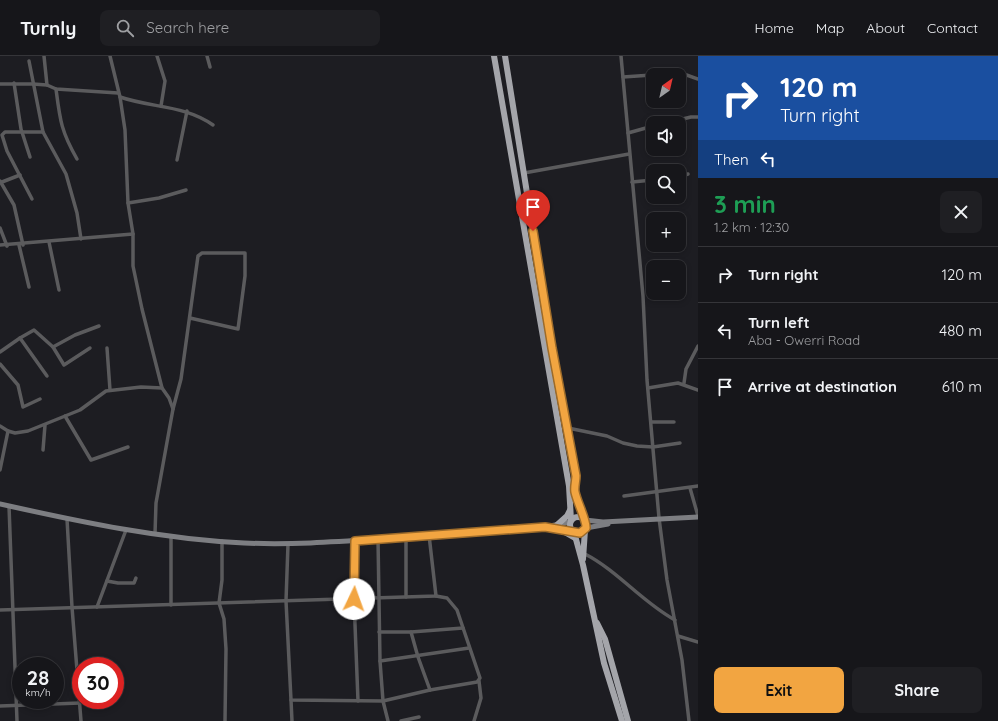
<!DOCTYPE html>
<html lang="en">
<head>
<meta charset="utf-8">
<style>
  :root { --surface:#16161a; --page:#1f1f23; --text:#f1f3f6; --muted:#9e9fa2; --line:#353539; --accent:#f2a541 }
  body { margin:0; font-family:Quicksand,sans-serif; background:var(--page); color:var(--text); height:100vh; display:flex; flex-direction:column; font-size:15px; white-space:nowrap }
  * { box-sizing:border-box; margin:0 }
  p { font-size:13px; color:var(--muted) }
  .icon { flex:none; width:22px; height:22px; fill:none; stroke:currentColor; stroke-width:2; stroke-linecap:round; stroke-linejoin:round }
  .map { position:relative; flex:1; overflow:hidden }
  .sheet { display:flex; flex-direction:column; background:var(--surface); width:300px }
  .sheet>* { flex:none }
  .guide { background:#1a4fa0; color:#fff; overflow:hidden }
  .needle { width:26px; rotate:34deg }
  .buttons { position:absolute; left:646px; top:12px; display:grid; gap:8px }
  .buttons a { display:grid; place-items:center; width:40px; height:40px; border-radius:8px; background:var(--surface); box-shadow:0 2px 6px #0003,0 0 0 1px var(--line); font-size:20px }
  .speed { position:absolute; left:12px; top:601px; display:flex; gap:8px; font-size:20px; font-weight:700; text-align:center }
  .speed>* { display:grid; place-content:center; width:52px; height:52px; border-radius:50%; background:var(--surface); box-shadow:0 2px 6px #0003,0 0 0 1px var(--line); line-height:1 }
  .speed small { font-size:10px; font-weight:400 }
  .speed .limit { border:6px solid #d22; background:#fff; color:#111 }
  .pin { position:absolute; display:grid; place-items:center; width:34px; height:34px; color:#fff; margin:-41px -17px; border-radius:50% 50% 50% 0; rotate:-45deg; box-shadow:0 0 4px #0007 }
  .pin .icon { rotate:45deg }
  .me { position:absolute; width:44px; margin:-22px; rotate:3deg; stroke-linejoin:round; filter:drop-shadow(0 0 3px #0008) }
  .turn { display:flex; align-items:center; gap:14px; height:84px; padding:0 16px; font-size:18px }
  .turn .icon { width:52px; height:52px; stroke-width:2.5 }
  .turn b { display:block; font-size:28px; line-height:34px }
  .then { display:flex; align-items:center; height:38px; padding:0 16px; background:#0003; gap:8px; font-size:15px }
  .round { display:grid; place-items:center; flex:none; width:42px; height:42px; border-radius:8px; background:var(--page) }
  .head { display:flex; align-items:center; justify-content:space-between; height:68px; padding:0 16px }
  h1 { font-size:24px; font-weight:700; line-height:30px; color:#1e9e55 }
  .primary-button { display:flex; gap:8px; margin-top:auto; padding:8px 16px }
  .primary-button a { flex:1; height:46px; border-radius:8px; background:var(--accent); color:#111; font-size:16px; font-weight:700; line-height:46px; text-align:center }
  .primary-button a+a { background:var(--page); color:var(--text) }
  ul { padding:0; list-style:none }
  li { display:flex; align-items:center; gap:12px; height:56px; padding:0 16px; border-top:1px solid var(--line) }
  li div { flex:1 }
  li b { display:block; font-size:15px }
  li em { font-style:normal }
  header { display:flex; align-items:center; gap:24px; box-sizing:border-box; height:56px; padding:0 20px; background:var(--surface); border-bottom:1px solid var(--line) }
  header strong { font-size:19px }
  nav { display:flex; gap:22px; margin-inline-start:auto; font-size:14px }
  .search { width:280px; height:36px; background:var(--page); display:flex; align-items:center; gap:10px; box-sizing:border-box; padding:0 14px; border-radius:8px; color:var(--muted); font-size:15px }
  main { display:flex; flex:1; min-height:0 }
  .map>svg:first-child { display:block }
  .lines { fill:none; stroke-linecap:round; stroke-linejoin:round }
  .minor { stroke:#5b5b5d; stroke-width:3.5 }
  .secondary { stroke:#7d7e82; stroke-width:5 }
  .trunk { stroke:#a4a5aa; stroke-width:6 }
  .route-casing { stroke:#9d6b2a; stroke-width:10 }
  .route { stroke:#f2a541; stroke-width:7 }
</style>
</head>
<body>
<header>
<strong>Turnly</strong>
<div class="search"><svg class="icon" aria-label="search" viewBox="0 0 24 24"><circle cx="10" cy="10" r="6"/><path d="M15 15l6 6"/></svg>Search here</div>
<nav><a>Home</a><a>Map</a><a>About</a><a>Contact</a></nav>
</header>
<main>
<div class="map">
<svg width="698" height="665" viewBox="0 0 698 665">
  <rect width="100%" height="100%" fill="#1d1d22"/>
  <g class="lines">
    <g class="minor">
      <path d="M110 0 120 41 125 74 128 147 133 178V210L142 253 162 332 169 342 173 353 156 447 155 478"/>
      <path d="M157 0 165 25 161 50"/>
      <path d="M207 0 210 11"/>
      <path d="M621 0 643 240 647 324 659 462 667 524 682 604 689 665"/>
      <path d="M29 5 43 76H5L2 79 7 95 32 143"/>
      <path d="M623 21 681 17 698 23"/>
      <path d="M14 27 21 73 30 101"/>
      <path d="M0 28H33L47 29 44 0"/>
      <path d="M47 29 56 33 118 37"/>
      <path d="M56 33C60 64 61 75 77 103"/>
      <path d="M120 41C152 52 185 49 213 69"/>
      <path d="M666 67 691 61H698"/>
      <path d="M43 76 66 118 77 157 81 183"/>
      <path d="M628 77 653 70"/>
      <path d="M177 104 187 55"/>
      <path d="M524 117 629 98"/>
      <path d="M679 121 688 118"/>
      <path d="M0 125 14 149 23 189"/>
      <path d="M2 126 20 119"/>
      <path d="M632 126 653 124"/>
      <path d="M128 147 159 142 186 134"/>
      <path d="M0 172 7 190"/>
      <path d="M49 186 59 234"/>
      <path d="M0 189 133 178"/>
      <path d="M19 189 29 231"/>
      <path d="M20 282 47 320"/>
      <path d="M53 291 64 309 90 292"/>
      <path d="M107 292 110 334"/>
      <path d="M0 296 20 282 34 274 53 291 75 279 99 270"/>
      <path d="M0 308 18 329 23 351 40 343"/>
      <path d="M684 327 686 313 698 290"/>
      <path d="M648 332 678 327 698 334"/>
      <path d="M173 353 181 323 198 200 202 197H245V220L238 273 190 262"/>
      <path d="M65 360 91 404 128 391"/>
      <path d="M651 366H674"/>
      <path d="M0 370 8 375 15 377 28 375 80 354 106 335 141 331 162 332"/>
      <path d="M568 372 607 380 623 387 637 390 653 391 680 387"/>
      <path d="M43 394 45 369"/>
      <path d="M0 414 8 375"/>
      <path d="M690 432 698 460"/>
      <path d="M624 440 698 430"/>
      <path d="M9 450 17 665"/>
      <path d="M67 463 72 551 81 665"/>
      <path d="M171 480V549"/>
      <path d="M378 483 380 605 383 645 388 665"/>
      <path d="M222 485V524L219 547 224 563 226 593 225 665"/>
      <path d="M355 485 354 543 358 645"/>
      <path d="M288 488 286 545 291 644 383 645 430 634 477 626 480 622 457 554 447 542 436 540"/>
      <path d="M585 498C618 515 642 546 675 564"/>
      <path d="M107 525 118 527H134L136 522"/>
      <path d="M406 541V481"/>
      <path d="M97 551 126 474"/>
      <path d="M0 554 436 540 429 479"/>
      <path d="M379 576H411L463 572"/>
      <path d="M411 576 418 601 430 634"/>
      <path d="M678 580 698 586"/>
      <path d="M380 605 469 592"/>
      <path d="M291 644 292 665"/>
      <path d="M0 650 80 647"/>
      <path d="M401 665 419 661"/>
      <path d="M474 665 481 642 479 625"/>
    </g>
    <g class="secondary">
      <path d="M0 448C81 466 161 483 244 487 289 489 334 486 380 483 435 479 490 475 545 471L570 466"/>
      <path d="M585 464 603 466 698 461"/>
      <path d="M548 472 572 475"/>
      <path d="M586 472 608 468"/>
    </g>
    <g class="trunk">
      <path d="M494 0 569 430 571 464"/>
      <path d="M505 0 552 293 576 420 574 434 583 462"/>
      <circle cx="578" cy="469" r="8"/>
      <path d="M557 469 567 460 570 454"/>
      <path d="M561 474 575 482"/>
      <path d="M574 476 583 509 604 607 622 665"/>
      <path d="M583 503 585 474"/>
      <path d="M597 567 605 583 628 665"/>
    </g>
  </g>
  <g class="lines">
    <g class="route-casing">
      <path id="route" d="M354 543 355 485 545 471 580 477 586 472C587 465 577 446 575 436 574 431 576 425 576 420L552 292 533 175"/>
    </g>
    <use href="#route" class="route"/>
  </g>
</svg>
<div class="buttons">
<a><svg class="needle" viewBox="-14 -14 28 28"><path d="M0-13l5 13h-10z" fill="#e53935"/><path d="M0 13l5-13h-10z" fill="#9e9fa2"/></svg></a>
<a><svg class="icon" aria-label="sound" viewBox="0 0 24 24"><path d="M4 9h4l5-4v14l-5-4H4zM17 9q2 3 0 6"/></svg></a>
<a><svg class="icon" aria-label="search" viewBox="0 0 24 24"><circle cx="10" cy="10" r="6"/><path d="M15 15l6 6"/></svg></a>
<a>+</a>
<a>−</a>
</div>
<div class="speed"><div>28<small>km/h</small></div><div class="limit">30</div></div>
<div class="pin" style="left:533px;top:175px;background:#d93025"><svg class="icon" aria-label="arrive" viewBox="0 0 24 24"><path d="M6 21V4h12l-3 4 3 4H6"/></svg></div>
<svg class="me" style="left:354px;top:543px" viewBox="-20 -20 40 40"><circle r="19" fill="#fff"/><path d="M0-13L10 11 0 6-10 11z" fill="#f2a541"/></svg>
</div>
<section class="sheet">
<div class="guide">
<div class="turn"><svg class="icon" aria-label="right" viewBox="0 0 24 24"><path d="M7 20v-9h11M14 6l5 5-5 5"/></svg><div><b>120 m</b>Turn right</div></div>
<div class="then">Then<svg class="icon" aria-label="left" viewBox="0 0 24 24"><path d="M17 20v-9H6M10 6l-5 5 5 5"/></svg></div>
</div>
<div class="head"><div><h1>3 min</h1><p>1.2 km · 12:30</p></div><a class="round"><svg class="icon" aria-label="close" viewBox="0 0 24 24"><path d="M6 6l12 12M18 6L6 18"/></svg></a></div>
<ul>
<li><svg class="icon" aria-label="right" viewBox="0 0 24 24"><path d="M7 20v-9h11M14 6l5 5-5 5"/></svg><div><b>Turn right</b></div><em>120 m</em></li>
<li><svg class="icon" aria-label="left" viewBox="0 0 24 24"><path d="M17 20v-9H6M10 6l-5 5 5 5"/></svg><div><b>Turn left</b><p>Aba - Owerri Road</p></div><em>480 m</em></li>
<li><svg class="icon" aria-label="arrive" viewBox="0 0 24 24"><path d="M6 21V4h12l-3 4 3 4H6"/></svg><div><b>Arrive at destination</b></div><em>610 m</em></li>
</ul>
<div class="primary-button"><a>Exit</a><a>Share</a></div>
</section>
</main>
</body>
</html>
